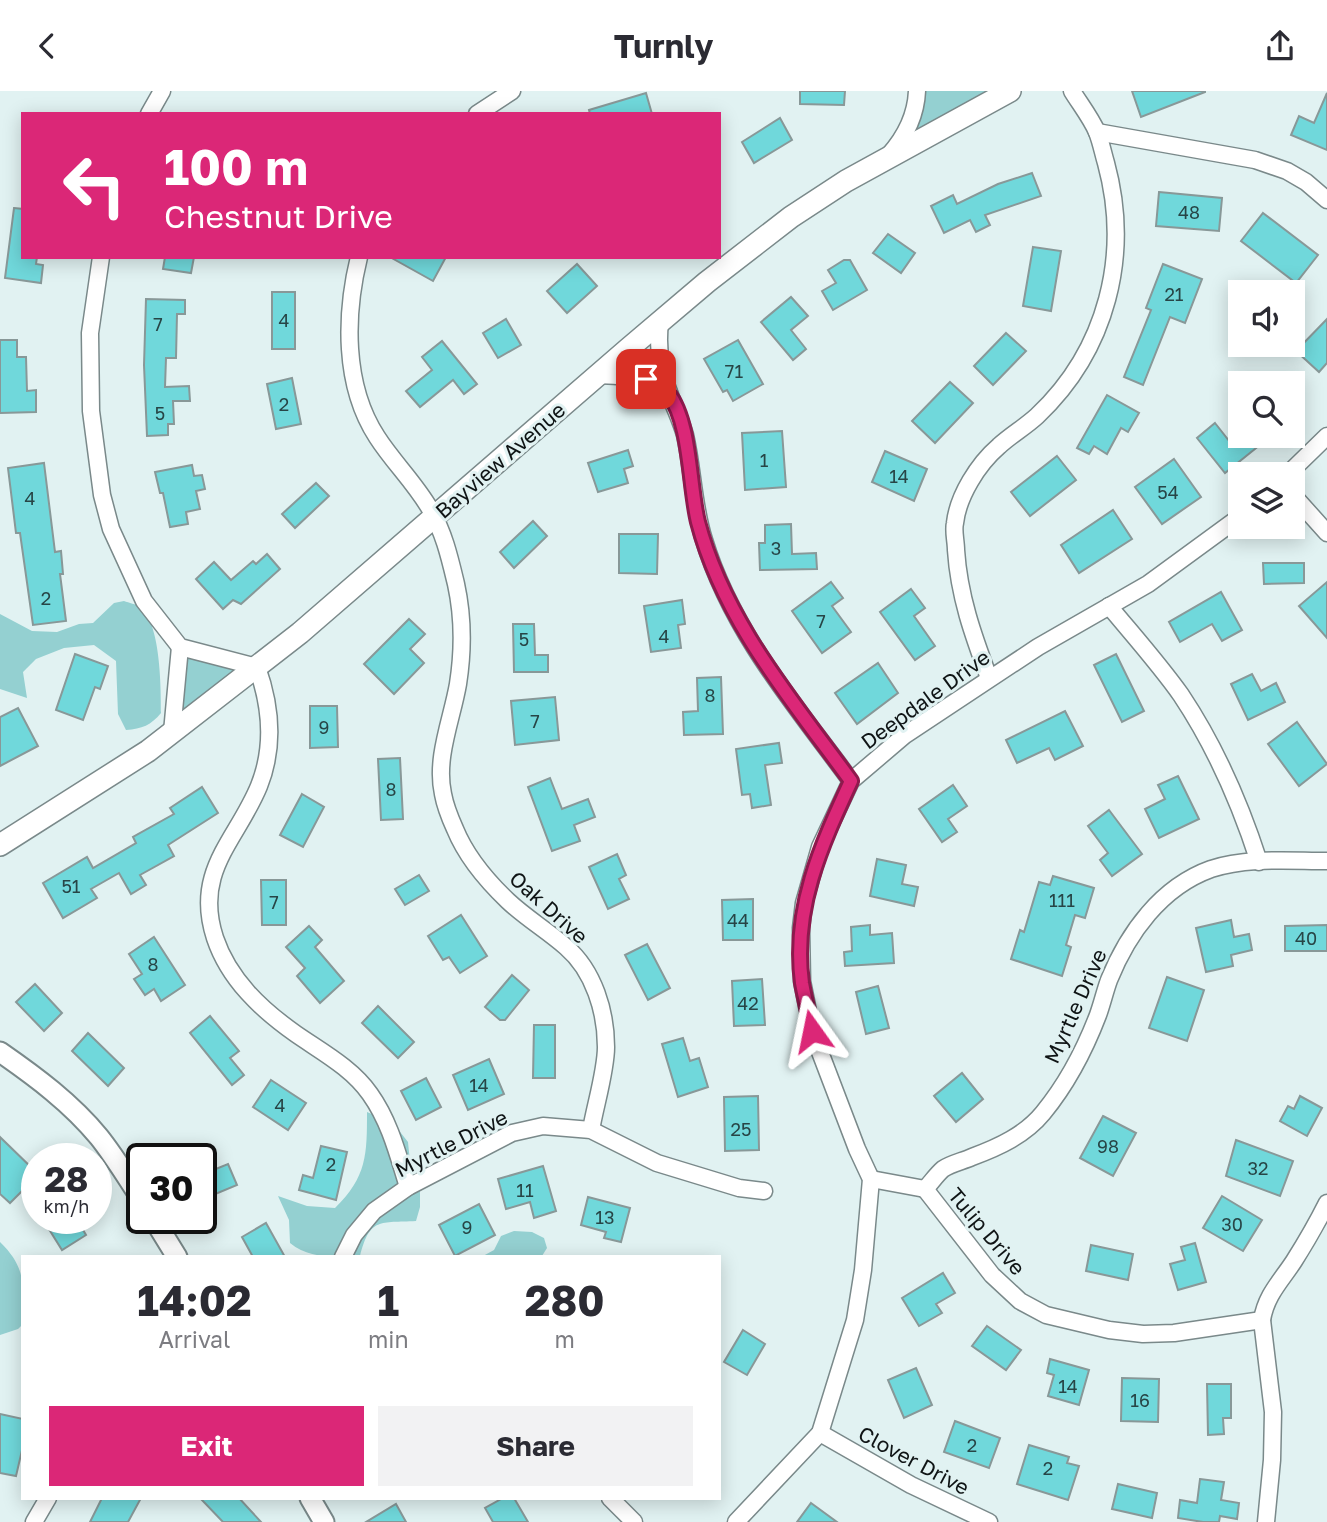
<!DOCTYPE html>
<html lang="en">
<head>
<meta charset="utf-8">
<style>
  :root { --surface:#fff; --page:#f2f2f3; --text:#2b2b33; --muted:#7c7c81; --accent:#db2777 }
  body { margin:0; font-family:"Golos Text",sans-serif; background:var(--page); color:var(--text); height:100vh; display:flex; flex-direction:column; font-size:26px; white-space:nowrap }
  * { box-sizing:border-box; margin:0 }
  p { font-size:23px; color:var(--muted) }
  .icon { flex:none; width:38px; height:38px; fill:none; stroke:currentColor; stroke-width:2; stroke-linecap:round; stroke-linejoin:round }
  .map { position:relative; flex:1; overflow:hidden }
  .side { position:absolute; left:21px; top:1164px; width:700px; height:245px; display:flex; flex-direction:column; background:var(--surface); border-radius:0px; box-shadow:0 4px 18px #0003 }
  .side>* { flex:none }
  .top-card { position:absolute; left:21px; top:21px; width:700px; height:147px; border-radius:0px; box-shadow:0 4px 18px #0003; background:#db2777; color:#fff; overflow:hidden }
  .tools { position:absolute; left:1228px; top:189px; display:grid; gap:14px }
  .tools a { display:grid; place-items:center; width:77px; height:77px; border-radius:0px; background:var(--surface); box-shadow:0 4px 18px #0003; font-size:35px }
  .speed { position:absolute; left:21px; top:1052px; display:flex; gap:14px; font-size:35px; font-weight:700; text-align:center }
  .speed>* { display:grid; place-content:center; width:91px; height:91px; border-radius:50%; background:var(--surface); box-shadow:0 4px 18px #0003; line-height:1 }
  .speed small { font-size:18px; font-weight:400 }
  .speed .limit { border:4px solid #111; border-radius:10px; background:#fff; color:#111 }
  .pin { position:absolute; display:grid; place-items:center; width:60px; height:60px; color:#fff; margin:-30px; border-radius:14px; box-shadow:0 4px 10px #0006 }
  .me { position:absolute; width:77px; margin:-38px; rotate:348deg; stroke-linejoin:round; filter:drop-shadow(0 0 5px #0008) }
  .turn { display:flex; align-items:center; gap:24px; height:147px; padding:0 28px; font-size:32px }
  .turn .icon { width:91px; height:91px; stroke-width:2.5 }
  .turn b { display:block; font-size:49px; line-height:60px }
  .eta { display:flex; justify-content:space-evenly; align-items:center; height:119px; text-align:center }
  .eta b { font-size:42px; font-weight:700; line-height:49px }
  .button { display:flex; gap:14px; margin-top:auto; padding:14px 28px }
  .button a { flex:1; height:80px; border-radius:0px; background:var(--accent); color:#fff; font-size:28px; font-weight:700; line-height:80px; text-align:center }
  .button a+a { background:var(--page); color:var(--text) }
  header { display:flex; justify-content:space-between; align-items:center; height:91px; padding:0 28px; background:var(--surface); font-size:32px; font-weight:700 }
  .map>svg:first-child { display:block }
  .green { fill:#94d0d1 }
  .building { fill:#70d8db; stroke:#889898; stroke-width:2 }
  .lines { fill:none; stroke-linecap:round; stroke-linejoin:round }
  .minor-casing { stroke:#7a898a; stroke-width:19 }
  .tertiary-casing { stroke:#7a898a; stroke-width:23 }
  .secondary-casing { stroke:#7a898a; stroke-width:24 }
  .minor { stroke:#fff; stroke-width:16 }
  .tertiary { stroke:#fff; stroke-width:19 }
  .secondary { stroke:#fff; stroke-width:21 }
  .route-casing { stroke:#8e194d; stroke-width:18 }
  .route { stroke:#db2777; stroke-width:12 }
  .labels { text-anchor:middle; dominant-baseline:central; stroke-width:6; stroke-linejoin:round; paint-order:stroke }
  .number-label { font-size:18px; fill:#274546 }
  .street-label { font-size:21px; fill:#0f1415; stroke:#e1f2f2 }
</style>
</head>
<body>
<header><svg class="icon" aria-label="back" viewBox="0 0 24 24"><path d="M15 5l-7 7 7 7"/></svg>Turnly<svg class="icon" aria-label="share" viewBox="0 0 24 24"><path d="M12 15V3M7 8l5-5 5 5M5 13v7h14v-7"/></svg></header>
<div class="map">
<svg width="1327" height="1431" viewBox="0 0 1327 1431">
  <rect width="100%" height="100%" fill="#e1f2f2"/>
  <g class="green">
    <path d="M919 0H1005L895 62Z"/>
    <path d="M124 510C129 512 136 513 140 516 161 532 161 597 161 622 151 634 142 638 126 639L118 623 116 570 94 554 64 557 36 568 23 581 27 607 0 598V523L32 540 57 541 79 533 93 532 114 512Z"/>
    <path d="M182 559 249 577 176 634Z"/>
    <path d="M367 1021 393 1032 408 1051 411 1081 420 1101V1116L416 1130C380 1132 370 1126 360 1165 334 1165 311 1169 290 1152L289 1129 278 1105 307 1115 335 1117C367 1086 367 1063 367 1021Z"/>
    <path d="M514 1140 532 1141 544 1147 547 1157 542 1165H483L494 1159 501 1145Z"/>
    <path d="M0 1151C28 1178 23 1197 23 1233L18 1238 0 1244Z"/>
  </g>
  <g class="building">
    <path d="M800 0H845L844 14 800 13Z"/>
    <path d="M1132 0H1205V1L1141 26Z"/>
    <path d="M646 2 652 23H590L589 19Z"/>
    <path d="M1327 2V59L1291 44 1299 25 1314 32Z"/>
    <path d="M780 27 792 49 754 72 742 51Z"/>
    <path d="M1032 82 1041 105 985 124 990 134 976 141 970 129 944 142 931 115 953 104 957 113 998 93Z"/>
    <path d="M1159 101 1222 107 1219 140 1156 135Z"/>
    <path d="M14 117 23 118V166H37L36 173 43 174 41 192 5 187Z"/>
    <path d="M1263 122 1318 164 1296 192 1241 150Z"/>
    <path d="M888 143 915 162 901 182 873 162Z"/>
    <path d="M1033 156 1061 160 1051 220 1023 215Z"/>
    <path d="M165 166H194L191 182 163 178Z"/>
    <path d="M390 166H446L433 190Z"/>
    <path d="M844 169H850L867 199 833 219 822 200 836 192 828 179Z"/>
    <path d="M577 173 597 195 567 222 547 200Z"/>
    <path d="M1163 173 1202 188 1185 232 1170 226 1143 294 1124 286 1151 219 1146 217Z"/>
    <rect x="272" y="201" width="23" height="57"/>
    <path d="M791 206 808 225 791 239 806 258 793 269 761 231Z"/>
    <path d="M146 208 185 209V223H177L176 267H166L165 296 189 295 190 310H173L174 333H168V344L147 345 144 274Z"/>
    <path d="M506 228 521 254 498 267 483 242Z"/>
    <path d="M1327 228V272L1319 281 1296 260Z"/>
    <path d="M1006 242 1026 260 993 294 974 275Z"/>
    <path d="M0 249H17V266H26L27 300 36 299V321L0 322Z"/>
    <path d="M738 249 763 293 733 310 727 299 723 301 704 268Z"/>
    <path d="M442 250 477 293 464 303 453 289 420 316 406 300 432 279 422 266Z"/>
    <path d="M292 287 301 333 276 338 267 293Z"/>
    <path d="M950 291 973 312 935 352 912 330Z"/>
    <path d="M1107 304 1139 322 1128 341 1121 337 1107 363 1094 355 1089 363 1077 357Z"/>
    <path d="M1215 332 1230 351 1237 345H1271L1225 382 1197 347Z"/>
    <path d="M782 340 786 396 745 399 742 342Z"/>
    <path d="M628 359 633 375 624 378 628 392 598 401 588 372Z"/>
    <path d="M885 360 927 378 914 410 872 391Z"/>
    <path d="M1057 365 1076 389 1030 425 1011 401Z"/>
    <path d="M1174 368 1201 406 1162 433 1135 396Z"/>
    <path d="M44 372 55 461 61 460 63 483H60L66 530 33 534 20 442H16L8 377Z"/>
    <path d="M192 374 194 385 202 384 205 398 196 400 200 418 186 421 188 433 170 436 163 402H160L155 381Z"/>
    <path d="M316 392 329 405 295 437 282 423Z"/>
    <path d="M1113 419 1132 448 1079 482 1061 454Z"/>
    <path d="M533 430 547 445 514 477 500 461Z"/>
    <path d="M791 433 792 463 816 462 817 478 760 479 759 452H765V434Z"/>
    <path d="M619 443H658L657 483 619 482Z"/>
    <path d="M267 463 280 478 241 513 233 509 223 518 196 488 214 471 231 489 253 470 256 473Z"/>
    <path d="M1263 472H1304V492L1264 493Z"/>
    <path d="M831 491 843 507 832 515 851 541 822 562 792 520Z"/>
    <path d="M1327 491V547L1299 515Z"/>
    <path d="M911 498 925 517 914 525 935 555 915 569 880 521Z"/>
    <path d="M1221 501 1242 539 1222 550 1212 533 1180 551 1169 531Z"/>
    <path d="M682 509 685 533 678 534 681 557 651 561 644 515Z"/>
    <path d="M409 528 425 543 410 558 424 572 394 603 364 573Z"/>
    <path d="M513 533H534L535 564H548V581H514Z"/>
    <path d="M75 563 108 575 100 598 95 596 83 629 56 619Z"/>
    <path d="M1116 563 1144 620 1122 631 1094 574Z"/>
    <path d="M878 572 898 602 857 633 835 602Z"/>
    <path d="M1252 583 1261 600 1276 592 1285 611 1248 629 1231 593Z"/>
    <path d="M721 586 723 643 684 644 683 621 698 620 697 587Z"/>
    <path d="M555 606 559 649 515 654 511 610Z"/>
    <path d="M310 615H337L338 656 310 657Z"/>
    <path d="M18 617 38 655 0 675V626Z"/>
    <path d="M1065 620 1083 655 1055 669 1049 657 1017 672 1006 649Z"/>
    <path d="M1297 631 1327 673 1299 695 1268 653Z"/>
    <path d="M779 652 782 672 765 674 771 714 752 717 750 703 742 704 736 658Z"/>
    <path d="M400 667 403 728 381 729 378 668Z"/>
    <path d="M1178 685 1199 728 1159 747 1145 718 1165 708 1158 694Z"/>
    <path d="M550 687 562 718 588 708 595 726 574 734 580 750 552 760 528 696Z"/>
    <path d="M953 694 967 715 948 728 957 741 942 751 919 718Z"/>
    <path d="M202 696 218 722 168 754 174 765 140 784 146 794 131 803 119 782 91 798 97 807 63 827 43 792 87 766 93 777 136 752 133 746 174 723 170 717Z"/>
    <path d="M302 703 324 716 303 756 280 744Z"/>
    <path d="M1109 719 1142 763 1112 785 1100 769 1108 762 1088 735Z"/>
    <path d="M617 763 626 784 619 788 629 808 608 818 589 776Z"/>
    <path d="M877 768 906 774 902 793 918 796 914 815 870 805Z"/>
    <path d="M419 784 429 800 405 814 395 798Z"/>
    <path d="M1053 785 1094 797 1085 827 1075 824 1066 854 1071 856 1062 885 1011 868 1020 839 1024 841 1039 791 1050 794Z"/>
    <path d="M261 789H286V834H262Z"/>
    <path d="M753 808V849H723L722 809Z"/>
    <path d="M461 824 487 865 460 882 449 866 443 869 428 845Z"/>
    <path d="M1231 829 1234 846 1249 843 1252 859 1231 864 1233 875 1206 881 1196 837Z"/>
    <path d="M870 834V844L892 842 894 872 845 875 844 861 852 860 851 836Z"/>
    <path d="M1327 834V860H1285V835Z"/>
    <path d="M309 835 322 849 315 856 344 890 320 912 297 885 305 877 286 856Z"/>
    <path d="M154 846 185 894 161 910 154 898 145 904 134 888 142 883 129 863Z"/>
    <path d="M647 853 670 897 648 909 625 864Z"/>
    <path d="M512 884 529 899 505 929H500L485 916Z"/>
    <path d="M1167 886 1204 899 1187 950 1149 937Z"/>
    <path d="M762 888 765 934 734 935 732 890Z"/>
    <path d="M35 893 62 922 44 940 16 911Z"/>
    <path d="M878 895 889 937 866 943 856 901Z"/>
    <path d="M378 915 414 951 398 967 362 932Z"/>
    <path d="M210 925 239 960 230 967 244 984 232 994 190 942Z"/>
    <path d="M534 934H555V987H533Z"/>
    <path d="M88 942 124 977 108 995 72 960Z"/>
    <path d="M683 947 690 970 699 967 708 996 678 1006 662 953Z"/>
    <path d="M489 968 504 1003 468 1019 453 984Z"/>
    <path d="M962 982 983 1008 956 1031 934 1005Z"/>
    <path d="M426 987 441 1016 416 1029 401 1000Z"/>
    <path d="M271 989 306 1012 288 1039 253 1016Z"/>
    <path d="M758 1005 759 1059 725 1060 724 1006Z"/>
    <path d="M1300 1005 1322 1017 1307 1045 1280 1030 1288 1015 1294 1018Z"/>
    <path d="M1103 1025 1136 1042 1113 1085 1080 1067Z"/>
    <path d="M0 1046 37 1082V1085L10 1112 0 1103Z"/>
    <path d="M1236 1049 1293 1070 1280 1105 1226 1085Z"/>
    <path d="M321 1055 347 1061 336 1109 299 1099 303 1084 313 1087Z"/>
    <path d="M228 1073 237 1094 201 1109V1084Z"/>
    <path d="M543 1075 556 1120 534 1127 530 1111 506 1118 498 1088Z"/>
    <path d="M1222 1105 1262 1129 1243 1160 1203 1137Z"/>
    <path d="M588 1106 630 1117 621 1151 604 1147 606 1141 581 1134Z"/>
    <path d="M479 1113 495 1144 455 1165 439 1134Z"/>
    <path d="M42 1127H76L86 1144 62 1159Z"/>
    <path d="M266 1132 285 1166H253L242 1146Z"/>
    <path d="M1195 1152 1206 1191 1178 1199 1170 1173 1185 1169 1181 1156Z"/>
    <path d="M1091 1154 1133 1163 1128 1189 1086 1180Z"/>
    <path d="M943 1182 955 1202 936 1213 942 1222 919 1235 902 1207Z"/>
    <path d="M987 1235 1021 1259 1006 1279 972 1255Z"/>
    <path d="M743 1239 765 1253 747 1284 724 1271Z"/>
    <path d="M1050 1268 1089 1279 1079 1314 1048 1305 1054 1284 1047 1282Z"/>
    <path d="M916 1277 932 1314 904 1327 888 1289Z"/>
    <path d="M1122 1287 1159 1288 1158 1331 1121 1330Z"/>
    <path d="M1207 1293H1231V1327H1223L1224 1343 1208 1344Z"/>
    <path d="M0 1323 23 1328V1355L16 1385 0 1382Z"/>
    <path d="M955 1330 1000 1347 989 1377 944 1361Z"/>
    <path d="M1029 1354 1069 1366 1067 1372 1079 1375 1068 1409 1017 1393Z"/>
    <path d="M1200 1388 1224 1391 1221 1409 1239 1412 1237 1428 1220 1425 1219 1431H1203L1178 1427 1180 1409 1197 1412Z"/>
    <path d="M1118 1393 1157 1402 1152 1427 1112 1418Z"/>
    <path d="M102 1407H141L128 1431H90Z"/>
    <path d="M200 1407H239L261 1431H223Z"/>
    <path d="M503 1407H514L528 1431H493L485 1417Z"/>
    <path d="M811 1412 837 1431H797Z"/>
    <path d="M396 1413 406 1431H366Z"/>
  </g>
  <g class="lines">
    <g class="minor-casing">
      <g id="minor">
        <path d="M149 23 162 0"/>
        <path d="M477 23 512 0"/>
        <path d="M1097 41 1255 69 1287 80 1306 91 1327 109"/>
        <path d="M889 64C905 46 916 24 917 0"/>
        <path d="M101 166 90 242 91 320 102 404 111 438 144 510 180 556 257 576C271 615 275 655 259 695 237 749 193 780 215 847 229 889 262 919 296 943 322 961 352 977 370 1003 390 1031 398 1064 408 1096"/>
        <path d="M359 166C345 223 343 294 377 346 393 371 415 392 430 418 444 441 450 468 456 493 463 525 463 561 458 593 452 628 435 667 443 703 445 714 450 727 455 738 466 765 487 790 508 810 526 827 548 840 566 856 594 880 606 921 606 956 606 980 595 1015 591 1039"/>
        <path d="M660 231C657 257 660 280 670 304 675 318 681 330 685 344 693 379 693 415 704 449 732 541 795 614 851 690"/>
        <path d="M599 284C625 285 648 285 669 302"/>
        <path d="M1288 383 1327 345"/>
        <path d="M1293 404 1327 442"/>
        <path d="M1109 515C1133 544 1159 573 1181 604 1215 655 1240 712 1259 771"/>
        <path d="M989 587C973 544 959 505 956 459 956 450 953 440 955 432 958 405 978 373 999 355 1011 344 1025 336 1037 325 1107 259 1131 164 1106 72 1103 62 1101 51 1097 41 1091 27 1080 13 1072 0"/>
        <path d="M172 641 180 556"/>
        <path d="M871 1088 925 1098"/>
        <path d="M925 1098C931 1092 936 1084 943 1078 950 1073 963 1070 972 1066 999 1056 1025 1044 1043 1022 1066 994 1085 958 1098 924 1102 913 1105 900 1109 889 1128 842 1161 796 1211 778 1247 766 1290 770 1327 770"/>
        <path d="M925 1098 992 1184 1020 1210 1046 1224 1109 1239 1143 1243 1174 1242 1262 1229"/>
        <path d="M343 1166 354 1144 374 1120 408 1096 512 1042 543 1035 591 1039 657 1072 739 1097 764 1100"/>
        <path d="M820 1342 911 1394 989 1431"/>
        <path d="M610 1407 634 1431"/>
        <path d="M34 1431 48 1407"/>
        <path d="M736 1431 820 1342 855 1229 863 1179 871 1088 857 1058 812 940 802 890 801 837 804 812 820 756 851 690 905 644 1038 556 1148 493 1241 425"/>
        <path d="M1266 1431 1272 1369 1273 1321 1262 1229C1266 1204 1281 1190 1294 1170 1306 1151 1317 1132 1327 1112"/>
      </g>
    </g>
    <g class="tertiary-casing">
      <g id="tertiary">
        <path d="M0 961C36 986 71 1012 99 1046 115 1066 128 1088 142 1109"/>
        <path d="M153 1127 177 1166"/>
        <path d="M310 1407 324 1431"/>
      </g>
    </g>
    <g class="secondary-casing">
      <path id="secondary" d="M0 754 148 660 300 542 628 258 707 191 791 126 846 90 1010 0"/>
    </g>
    <use href="#minor" class="minor"/>
    <use href="#tertiary" class="tertiary"/>
    <use href="#secondary" class="secondary"/>
  </g>
  <g class="lines">
    <g class="route-casing">
      <path id="route" d="M646 288C654 291 663 295 668 302 691 331 689 395 698 431 724 530 792 609 851 690 821 755 792 818 802 892 805 908 809 924 812 940"/>
    </g>
    <use href="#route" class="route"/>
  </g>
  <g class="labels">
    <g class="number-label">
      <text x="1189" y="121">48</text>
      <text x="1174" y="203">21</text>
      <text x="284" y="229">4</text>
      <text x="158" y="233">7</text>
      <text x="734" y="280">71</text>
      <text x="284" y="313">2</text>
      <text x="160" y="322">5</text>
      <text x="764" y="369">1</text>
      <text x="899" y="385">14</text>
      <text x="1168" y="401">54</text>
      <text x="30" y="407">4</text>
      <text x="776" y="457">3</text>
      <text x="46" y="507">2</text>
      <text x="821" y="530">7</text>
      <text x="664" y="545">4</text>
      <text x="524" y="548">5</text>
      <text x="710" y="604">8</text>
      <text x="535" y="630">7</text>
      <text x="324" y="636">9</text>
      <text x="391" y="698">8</text>
      <text x="71" y="795">51</text>
      <text x="1062" y="809">111</text>
      <text x="274" y="811">7</text>
      <text x="738" y="829">44</text>
      <text x="1306" y="847">40</text>
      <text x="153" y="873">8</text>
      <text x="748" y="912">42</text>
      <text x="479" y="994">14</text>
      <text x="280" y="1014">4</text>
      <text x="741" y="1038">25</text>
      <text x="1108" y="1055">98</text>
      <text x="331" y="1073">2</text>
      <text x="1258" y="1077">32</text>
      <text x="525" y="1099">11</text>
      <text x="605" y="1126">13</text>
      <text x="1232" y="1133">30</text>
      <text x="467" y="1136">9</text>
      <text x="1068" y="1295">14</text>
      <text x="1140" y="1309">16</text>
      <text x="972" y="1354">2</text>
      <text x="1048" y="1377">2</text>
    </g>
    <g class="street-label">
      <text transform="translate(500 369) rotate(-41)">Bayview Avenue</text>
      <text transform="translate(925 608) rotate(-36)">Deepdale Drive</text>
      <text transform="translate(549 816) rotate(42)">Oak Drive</text>
      <text transform="translate(1075 915) rotate(-66)">Myrtle Drive</text>
      <text transform="translate(451 1052) rotate(-27)">Myrtle Drive</text>
      <text transform="translate(987 1140) rotate(50)">Tulip Drive</text>
      <text transform="translate(914 1369) rotate(28)">Clover Drive</text>
    </g>
  </g>
</svg>
<div class="tools">
<a><svg class="icon" aria-label="sound" viewBox="0 0 24 24"><path d="M4 9h4l5-4v14l-5-4H4zM17 9q2 3 0 6"/></svg></a>
<a><svg class="icon" aria-label="search" viewBox="0 0 24 24"><circle cx="10" cy="10" r="6"/><path d="M15 15l6 6"/></svg></a>
<a><svg class="icon" aria-label="layers" viewBox="0 0 24 24"><path d="M12 4l9 5-9 5-9-5zM3 14l9 5 9-5"/></svg></a>
</div>
<div class="speed"><div>28<small>km/h</small></div><div class="limit">30</div></div>
<div class="pin" style="left:646px;top:288px;background:#d93025"><svg class="icon" aria-label="arrive" viewBox="0 0 24 24"><path d="M6 21V4h12l-3 4 3 4H6"/></svg></div>
<svg class="me" style="left:812px;top:940px" viewBox="-20 -20 40 40"><path d="M0-17L14 15 0 8-14 15z" fill="#db2777" stroke="#fff" stroke-width="4"/></svg>
<div class="top-card">
<div class="turn"><svg class="icon" aria-label="left" viewBox="0 0 24 24"><path d="M17 20v-9H6M10 6l-5 5 5 5"/></svg><div><b>100 m</b>Chestnut Drive</div></div>
</div>
<section class="side">
<div class="eta">
<div><b>14:02</b><p>Arrival</p></div>
<div><b>1</b><p>min</p></div>
<div><b>280</b><p>m</p></div>
</div>
<div class="button"><a>Exit</a><a>Share</a></div>
</section>
</div>
</body>
</html>
